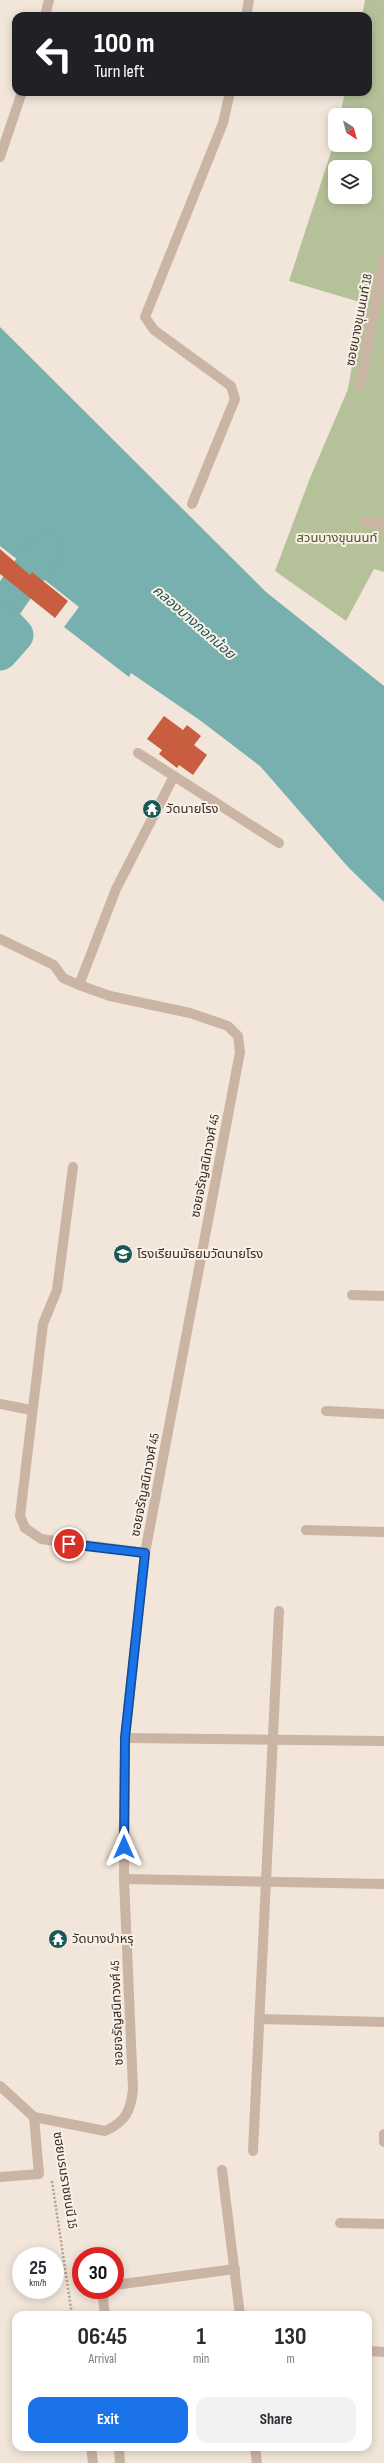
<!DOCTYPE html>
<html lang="en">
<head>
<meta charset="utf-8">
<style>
  :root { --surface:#fff; --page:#f2f2f3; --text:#2b2b33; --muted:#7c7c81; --accent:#1a73e8 }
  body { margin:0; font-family:"Sofia Sans Condensed","Noto Sans Thai",sans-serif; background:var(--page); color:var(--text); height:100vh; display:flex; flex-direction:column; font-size:15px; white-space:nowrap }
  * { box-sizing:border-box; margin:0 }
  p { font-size:13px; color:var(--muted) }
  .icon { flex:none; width:22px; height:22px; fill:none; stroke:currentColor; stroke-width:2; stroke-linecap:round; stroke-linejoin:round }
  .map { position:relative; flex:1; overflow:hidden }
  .side { position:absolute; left:12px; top:2311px; width:360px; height:140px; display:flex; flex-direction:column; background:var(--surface); border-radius:12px; box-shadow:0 2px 10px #0003 }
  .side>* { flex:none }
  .guide { position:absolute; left:12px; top:12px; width:360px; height:84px; border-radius:12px; box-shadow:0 2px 10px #0003; background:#202124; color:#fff; overflow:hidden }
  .needle { width:26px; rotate:144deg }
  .controls { position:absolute; left:328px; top:108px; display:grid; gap:8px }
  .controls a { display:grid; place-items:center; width:44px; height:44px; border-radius:8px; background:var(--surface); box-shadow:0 2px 10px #0003; font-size:20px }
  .speed { position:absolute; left:12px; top:2247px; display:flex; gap:8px; font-size:20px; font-weight:700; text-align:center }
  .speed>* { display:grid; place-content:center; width:52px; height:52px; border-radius:50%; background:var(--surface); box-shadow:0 2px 10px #0003; line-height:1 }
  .speed small { font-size:10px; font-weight:400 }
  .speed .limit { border:6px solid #d22; background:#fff; color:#111 }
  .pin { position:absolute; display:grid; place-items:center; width:34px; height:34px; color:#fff; margin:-17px; border:2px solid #fff; border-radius:50%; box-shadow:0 1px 4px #0007 }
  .me { position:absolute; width:44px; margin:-22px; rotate:0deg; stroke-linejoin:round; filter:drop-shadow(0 0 3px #0008) }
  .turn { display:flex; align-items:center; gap:14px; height:84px; padding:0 16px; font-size:18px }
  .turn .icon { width:52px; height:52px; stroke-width:2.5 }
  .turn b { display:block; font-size:28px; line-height:34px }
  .eta { display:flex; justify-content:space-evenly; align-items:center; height:68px; text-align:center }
  .eta b { font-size:24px; font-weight:700; line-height:28px }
  .button { display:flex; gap:8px; margin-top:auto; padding:8px 16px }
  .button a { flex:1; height:46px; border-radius:12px; background:var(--accent); color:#fff; font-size:16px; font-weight:700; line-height:46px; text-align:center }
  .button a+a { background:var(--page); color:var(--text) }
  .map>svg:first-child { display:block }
  .green { fill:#b5c299; fill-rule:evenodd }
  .water { fill:#78b0b0 }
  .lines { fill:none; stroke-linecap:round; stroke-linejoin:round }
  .river { stroke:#78b0b0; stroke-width:35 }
  .building { fill:#c95d40 }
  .path { stroke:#b69f8f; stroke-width:2.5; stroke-dasharray:2 2; stroke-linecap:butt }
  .minor { stroke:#cab5a5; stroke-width:10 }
  .route-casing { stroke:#114b97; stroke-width:10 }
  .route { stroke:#1a73e8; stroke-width:7 }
  .labels { text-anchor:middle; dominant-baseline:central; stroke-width:4; stroke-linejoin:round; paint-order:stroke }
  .street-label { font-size:13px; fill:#362b27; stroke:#faf0e6 }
  .park-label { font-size:13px; fill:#47552a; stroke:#faf0e6 }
  .poi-label { font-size:13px; fill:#362b27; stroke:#faf0e6; text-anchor:start }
  .water-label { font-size:14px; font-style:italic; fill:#1b5759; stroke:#faf0e6 }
</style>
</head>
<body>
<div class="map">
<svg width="384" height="2463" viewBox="0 0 384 2463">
  <rect width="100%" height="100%" fill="#f2e6da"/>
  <path class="green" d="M365 0H384V572L374 569 346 621 275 571 310 478 348 389 363 303 289 281 335 140V145H365V115H340L345 92H368V16H362ZM335 167H365V197H335Z"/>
  <path class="water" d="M0 327 266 592 384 686V902L348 867 260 766 201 721 131 673 129 677 64 627 79 607 32 570 27 577 11 567 18 560 0 546Z"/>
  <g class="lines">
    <g class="river">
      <path d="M0 612 25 576 46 550"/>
      <path d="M0 618 16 635 0 653"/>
    </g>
  </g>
  <g class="building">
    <path d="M0 549 30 575 32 572 68 601 55 618 0 574Z"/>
    <path d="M164 716 183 730 187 725 201 736 194 745 207 755 193 775 179 765 177 768 159 754 162 750 147 739Z"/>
  </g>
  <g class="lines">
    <path class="path" d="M52 2181 72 2315"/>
    <g class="minor">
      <path d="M45 16 49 0"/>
      <path d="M246 16 249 0"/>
      <path d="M0 157 22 92"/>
      <path d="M360 386 384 259"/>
      <path d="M192 504 235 399 231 386 154 330 145 317 223 123 230 92"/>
      <path d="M365 521 384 525"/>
      <path d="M138 753 279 843"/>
      <path d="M0 939 54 965 63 978 79 985"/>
      <path d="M73 1167 57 1290 43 1324 20 1516 25 1528 41 1539 145 1553"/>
      <path d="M352 1295 384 1296"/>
      <path d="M0 1404 31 1410"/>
      <path d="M326 1411 384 1414"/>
      <path d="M306 1530 384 1532"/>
      <path d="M125 1738 384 1741"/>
      <path d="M124 1879 384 1884"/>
      <path d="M259 2019 384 2022"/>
      <path d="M0 2086 34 2117 105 2131C126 2122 131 2110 133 2089L124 1879 125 1738 145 1553 240 1052 238 1036 228 1026 190 1013 110 996 79 985 116 889 174 776"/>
      <path d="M384 2142V2134"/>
      <path d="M253 2151 279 1611"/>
      <path d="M222 2170 240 2315"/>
      <path d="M0 2177 39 2174 34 2117"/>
      <path d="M340 2223 384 2224"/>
      <path d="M115 2285 235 2269"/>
      <path d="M105 2315 103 2298 106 2290"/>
      <path d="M368 2351 384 2352"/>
      <path d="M91 2447 93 2463"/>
      <path d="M119 2447 120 2463"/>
      <path d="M255 2447 257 2463"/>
    </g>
  </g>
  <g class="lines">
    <g class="route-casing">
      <path id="route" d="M69 1544 145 1553 125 1738 124 1847"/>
    </g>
    <use href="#route" class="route"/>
  </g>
  <defs>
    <g id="temple-disc" transform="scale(1)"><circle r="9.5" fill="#1b5759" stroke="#faf0e6"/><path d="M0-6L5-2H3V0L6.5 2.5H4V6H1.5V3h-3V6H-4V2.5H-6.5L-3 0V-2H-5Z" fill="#fff"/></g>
    <g id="school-disc" transform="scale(1)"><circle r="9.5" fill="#1b5759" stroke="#faf0e6"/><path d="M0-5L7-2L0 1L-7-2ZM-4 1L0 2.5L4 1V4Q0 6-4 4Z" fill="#fff"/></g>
  </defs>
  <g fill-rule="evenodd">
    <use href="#temple-disc" x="152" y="809"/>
    <use href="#school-disc" x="123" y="1254"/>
    <use href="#temple-disc" x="58" y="1939"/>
  </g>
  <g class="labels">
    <g class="street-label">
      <text transform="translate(359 320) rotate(-79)">ซอยบางขุนนนท์ 18</text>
      <text transform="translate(205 1166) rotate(-79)">ซอยจรัญสนิทวงศ์ 45</text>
      <text transform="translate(145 1485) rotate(-79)">ซอยจรัญสนิทวงศ์ 45</text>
      <text transform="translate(117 2013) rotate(-92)">ซอยจรัญสนิทวงศ์ 45</text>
      <text transform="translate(65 2180) rotate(81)">ซฮยบรมราชชนนี 15</text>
    </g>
    <g class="park-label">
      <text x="337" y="538">สวนบางขุนนนท์</text>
    </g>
    <g class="poi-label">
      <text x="166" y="809">วัดนายโรง</text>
      <text x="137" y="1254">โรงเรียนมัธยมวัดนายโรง</text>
      <text x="72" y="1939">วัดบางบำหรุ</text>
    </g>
    <g class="water-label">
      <text transform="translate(194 622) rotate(41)">คลองบางกอกน้อย</text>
    </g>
  </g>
</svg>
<div class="controls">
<a><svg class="needle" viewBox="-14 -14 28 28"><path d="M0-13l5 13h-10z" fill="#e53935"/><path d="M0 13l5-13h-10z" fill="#7c7c81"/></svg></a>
<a><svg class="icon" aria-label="layers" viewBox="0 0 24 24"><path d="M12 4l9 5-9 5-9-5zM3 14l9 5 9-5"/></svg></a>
</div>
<div class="speed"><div>25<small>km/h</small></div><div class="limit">30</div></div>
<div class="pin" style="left:69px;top:1544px;background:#d93025"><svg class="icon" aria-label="arrive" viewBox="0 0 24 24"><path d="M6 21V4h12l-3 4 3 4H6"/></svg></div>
<svg class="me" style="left:124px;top:1847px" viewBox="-20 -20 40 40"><path d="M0-17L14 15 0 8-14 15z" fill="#1a73e8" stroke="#fff" stroke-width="4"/></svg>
<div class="guide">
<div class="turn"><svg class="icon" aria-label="left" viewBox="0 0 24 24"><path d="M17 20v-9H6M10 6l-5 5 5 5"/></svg><div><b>100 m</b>Turn left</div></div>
</div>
<section class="side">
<div class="eta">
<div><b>06:45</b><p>Arrival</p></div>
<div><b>1</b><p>min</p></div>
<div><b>130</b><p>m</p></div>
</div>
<div class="button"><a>Exit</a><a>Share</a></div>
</section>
</div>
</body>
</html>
